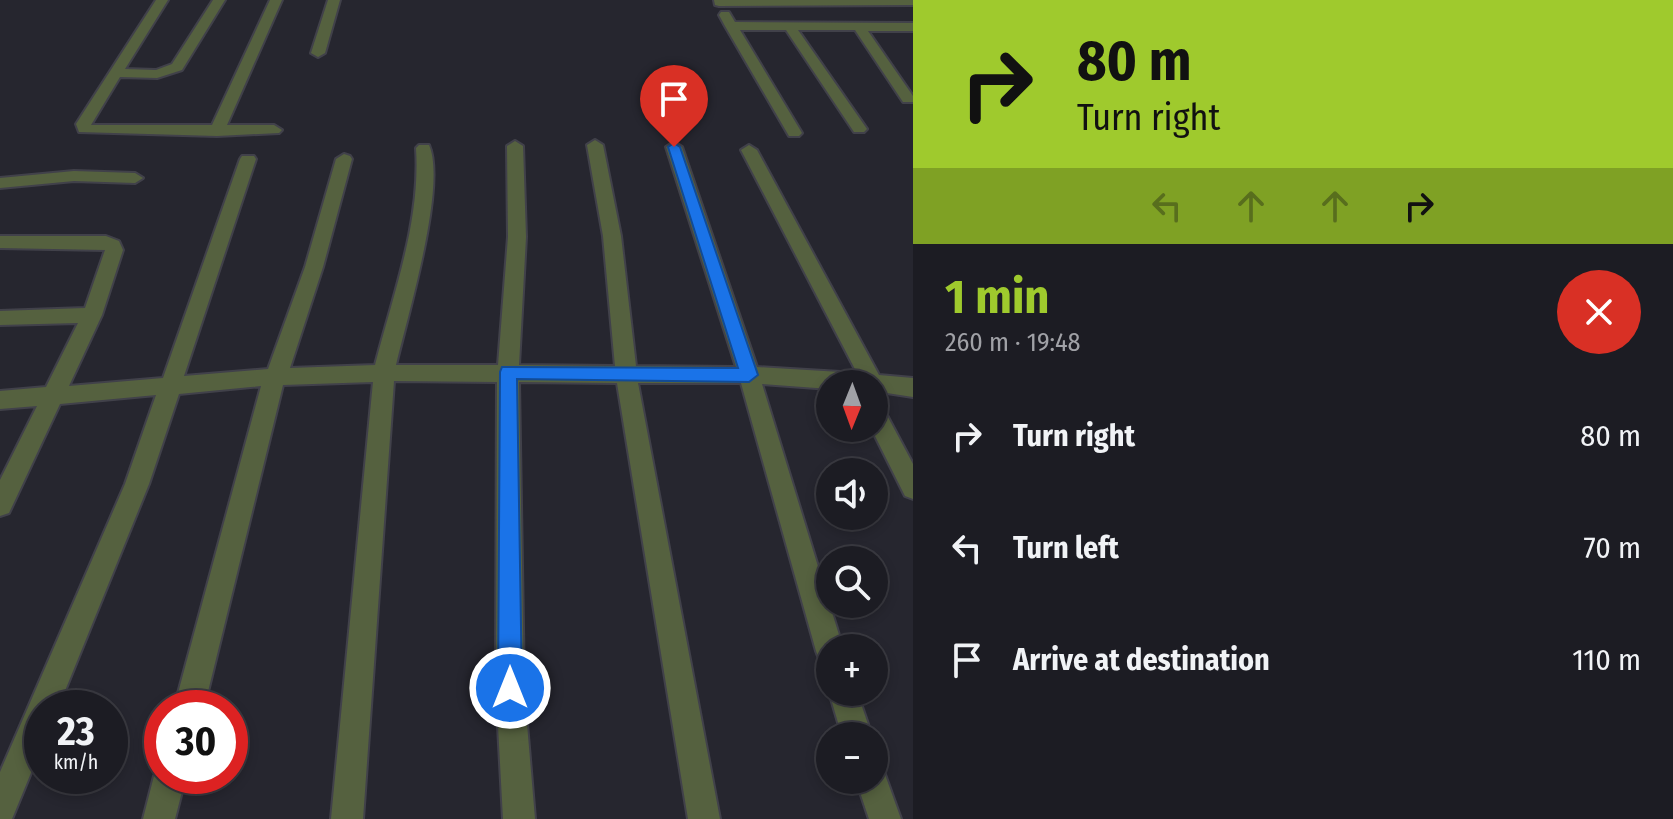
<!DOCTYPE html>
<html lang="en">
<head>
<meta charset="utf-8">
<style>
  :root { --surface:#1c1c23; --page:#25252b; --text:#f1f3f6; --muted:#a0a1a6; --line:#3a3a41; --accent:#9fca2d }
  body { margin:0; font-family:"Fira Sans Condensed",sans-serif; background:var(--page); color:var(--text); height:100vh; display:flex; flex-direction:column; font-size:30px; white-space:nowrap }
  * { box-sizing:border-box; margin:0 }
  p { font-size:26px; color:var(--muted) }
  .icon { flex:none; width:44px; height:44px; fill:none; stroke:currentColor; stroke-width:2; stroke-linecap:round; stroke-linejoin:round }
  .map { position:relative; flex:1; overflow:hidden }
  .sheet { display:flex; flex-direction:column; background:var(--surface); width:760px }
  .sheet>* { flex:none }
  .guide { background:#9fca2d; color:#111; overflow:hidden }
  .needle { width:52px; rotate:181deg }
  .tools { position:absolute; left:816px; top:370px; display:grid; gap:16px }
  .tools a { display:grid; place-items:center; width:72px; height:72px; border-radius:50%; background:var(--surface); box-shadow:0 4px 12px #0003,0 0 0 2px var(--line); font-size:40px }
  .speed { position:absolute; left:24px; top:690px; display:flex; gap:16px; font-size:40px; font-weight:700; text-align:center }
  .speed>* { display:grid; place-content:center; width:104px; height:104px; border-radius:50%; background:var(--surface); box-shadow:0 4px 12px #0003,0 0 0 2px var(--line); line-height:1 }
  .speed small { font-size:20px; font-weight:400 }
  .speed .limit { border:12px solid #d22; background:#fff; color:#111 }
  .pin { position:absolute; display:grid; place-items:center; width:68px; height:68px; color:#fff; margin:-82px -34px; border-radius:50% 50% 50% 0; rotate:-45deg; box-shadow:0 0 8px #0007 }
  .pin .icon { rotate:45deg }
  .me { position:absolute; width:88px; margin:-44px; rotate:0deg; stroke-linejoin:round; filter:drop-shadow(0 0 6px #0008) }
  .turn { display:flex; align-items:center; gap:28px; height:168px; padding:0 32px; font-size:36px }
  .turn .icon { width:104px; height:104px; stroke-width:2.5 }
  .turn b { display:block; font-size:56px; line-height:68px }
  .lanes { display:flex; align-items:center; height:76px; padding:0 32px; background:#0003; justify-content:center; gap:40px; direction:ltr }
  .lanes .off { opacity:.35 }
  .round { display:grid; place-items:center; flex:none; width:84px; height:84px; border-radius:42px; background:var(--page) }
  .overview { display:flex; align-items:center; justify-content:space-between; height:136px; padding:0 32px }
  h1 { font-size:48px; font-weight:700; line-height:60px; color:var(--accent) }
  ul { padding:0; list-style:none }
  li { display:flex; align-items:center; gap:24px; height:112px; padding:0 32px }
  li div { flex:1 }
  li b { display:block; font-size:30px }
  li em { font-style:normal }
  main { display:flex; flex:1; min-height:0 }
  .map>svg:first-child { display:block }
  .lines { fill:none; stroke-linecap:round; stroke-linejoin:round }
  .minor-casing { stroke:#41414a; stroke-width:4 }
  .minor { fill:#55613f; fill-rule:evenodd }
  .route { fill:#1a73e8; stroke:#114b97; stroke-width:2 }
</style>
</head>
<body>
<main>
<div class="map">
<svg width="913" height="819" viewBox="0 0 913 819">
  <rect width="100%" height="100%" fill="#26262f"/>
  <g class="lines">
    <g class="minor-casing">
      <g id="minor">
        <path d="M156 0H168L125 69 156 70 172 64 213 0H225L182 70 157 78 120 77 91 125H212L270 0H282L227 125H274L282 130 279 133 217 136 79 132 76 124Z"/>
        <path d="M328 0H340L325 53 318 57 311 53Z"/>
        <path d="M714 0H913V5L719 6 715 5Z"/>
        <path d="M721 12H729L735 22 913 23V31H868L913 96V102H903L855 30H798L867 129 864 132H854L786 30H740L802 133 799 136H789L725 26 719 15Z"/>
        <path d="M595 140 603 145 621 236 636 366 736 367 666 147 674 142 682 147 757 367 857 373 741 150 749 145 757 150 879 375 913 378V397L874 391V384H830V389L762 384 843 648H830V665L820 661 816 651 741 383H638L720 819H688L617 383 519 382 524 688 535 819H503L496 688 497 382 394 381 363 819H331L373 382 283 385 204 708H174L261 386 179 394 149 484 58 708H42V746L12 819H0V772L125 484 156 395 60 404 9 513 0 516V480L37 406 0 409V391L46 387 78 323 0 325V311L85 308 105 250 0 248V236H106L119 241 123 250 102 315 69 386 163 378 240 159 242 156H254L256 159 184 376 268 369 305 267 336 159 344 154 350 156 352 159 323 267 290 368 375 365C393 295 421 221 416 148L419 145H429C447 185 407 318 396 365H498L508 237 507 146 515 141 523 146 526 237 519 365 615 366 603 236 587 145Z"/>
        <path d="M74 171 135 173 143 178 135 183 74 181 0 188V178Z"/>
        <path d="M874 403 882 406 913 464V499L905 496 871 428H874Z"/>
        <path d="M830 688V692H857L872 736H842L829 692Z"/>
        <path d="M162 764V776H186L175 819H143L154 776Z"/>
        <path d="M874 765 883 769 901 819H869L856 780H874Z"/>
      </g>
    </g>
    <use href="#minor" class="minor"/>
  </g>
  <path class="route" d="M674 143 680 147 758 375 749 382 517 379 522 688 518 697 510 700 501 697 498 688 500 372 502 367 738 368 668 147Z"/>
</svg>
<div class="tools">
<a><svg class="needle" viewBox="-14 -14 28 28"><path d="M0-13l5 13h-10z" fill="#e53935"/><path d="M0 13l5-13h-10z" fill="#a0a1a6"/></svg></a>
<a><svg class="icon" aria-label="sound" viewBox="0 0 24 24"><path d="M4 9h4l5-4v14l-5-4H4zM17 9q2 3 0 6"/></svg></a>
<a><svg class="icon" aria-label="search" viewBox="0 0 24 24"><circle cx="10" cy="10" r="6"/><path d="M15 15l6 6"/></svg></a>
<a>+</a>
<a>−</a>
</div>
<div class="speed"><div>23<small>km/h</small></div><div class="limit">30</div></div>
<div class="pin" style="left:674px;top:147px;background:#d93025"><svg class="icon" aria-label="arrive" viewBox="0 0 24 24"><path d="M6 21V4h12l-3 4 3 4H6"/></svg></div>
<svg class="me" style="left:510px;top:688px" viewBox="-20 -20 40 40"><circle r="17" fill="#1a73e8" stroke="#fff" stroke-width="3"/><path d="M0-11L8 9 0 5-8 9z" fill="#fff"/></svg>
</div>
<section class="sheet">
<div class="guide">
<div class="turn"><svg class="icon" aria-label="right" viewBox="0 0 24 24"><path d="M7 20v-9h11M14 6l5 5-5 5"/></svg><div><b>80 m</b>Turn right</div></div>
<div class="lanes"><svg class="icon off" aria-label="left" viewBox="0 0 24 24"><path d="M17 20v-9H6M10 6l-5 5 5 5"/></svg><svg class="icon off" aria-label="ahead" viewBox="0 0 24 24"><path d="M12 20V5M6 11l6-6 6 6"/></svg><svg class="icon off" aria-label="ahead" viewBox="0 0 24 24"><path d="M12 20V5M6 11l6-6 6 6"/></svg><svg class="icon" aria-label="right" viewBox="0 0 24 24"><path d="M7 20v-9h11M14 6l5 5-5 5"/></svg></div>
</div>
<div class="overview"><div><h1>1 min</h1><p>260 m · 19:48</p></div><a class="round" style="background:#d93025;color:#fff"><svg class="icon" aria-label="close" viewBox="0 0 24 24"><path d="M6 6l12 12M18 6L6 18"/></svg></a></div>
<ul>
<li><svg class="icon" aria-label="right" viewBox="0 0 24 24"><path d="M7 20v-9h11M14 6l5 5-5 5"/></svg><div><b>Turn right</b></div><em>80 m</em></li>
<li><svg class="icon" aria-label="left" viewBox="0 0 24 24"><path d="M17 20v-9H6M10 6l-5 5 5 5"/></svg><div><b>Turn left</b></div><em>70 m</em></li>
<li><svg class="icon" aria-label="arrive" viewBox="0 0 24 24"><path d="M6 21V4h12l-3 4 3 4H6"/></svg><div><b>Arrive at destination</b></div><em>110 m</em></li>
</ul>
</section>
</main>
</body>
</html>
